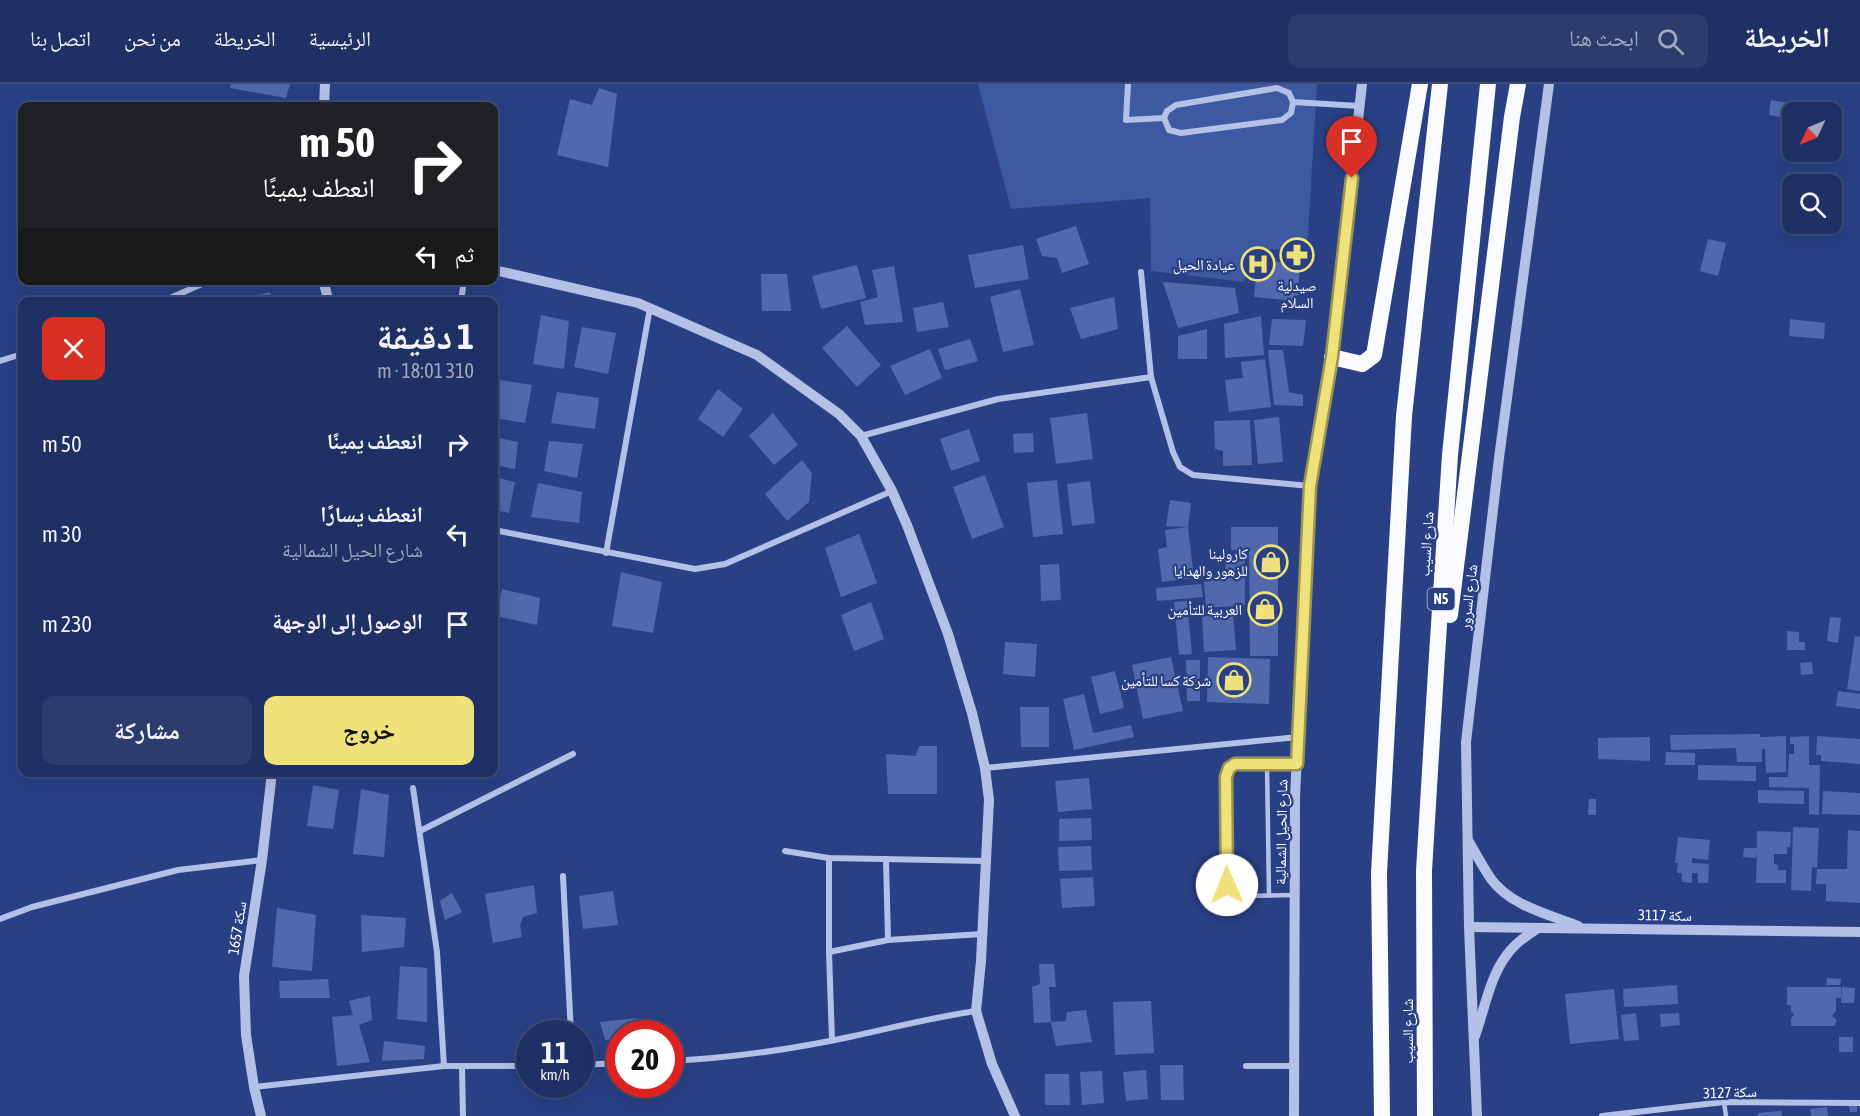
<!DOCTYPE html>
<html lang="ar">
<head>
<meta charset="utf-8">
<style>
  :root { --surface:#1f3064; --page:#2c3c6d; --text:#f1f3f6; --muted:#a1a9bf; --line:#3c4b78; --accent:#efe27a }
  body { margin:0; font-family:"Asap Condensed","Noto Naskh Arabic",sans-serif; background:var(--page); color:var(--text); direction:rtl; height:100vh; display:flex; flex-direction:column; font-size:22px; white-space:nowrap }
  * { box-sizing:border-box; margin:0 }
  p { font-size:20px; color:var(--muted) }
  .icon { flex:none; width:33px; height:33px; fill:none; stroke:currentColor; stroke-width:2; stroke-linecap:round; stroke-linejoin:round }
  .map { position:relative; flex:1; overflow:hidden; direction:ltr }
  .panel { position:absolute; left:18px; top:213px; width:480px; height:480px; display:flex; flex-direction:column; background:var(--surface); border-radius:12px; box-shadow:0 6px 24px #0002,0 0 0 2px var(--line); direction:rtl }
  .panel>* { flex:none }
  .hud { position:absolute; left:18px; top:18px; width:480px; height:183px; border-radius:12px; box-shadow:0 6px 24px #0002,0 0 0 2px var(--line); direction:rtl; background:#202124; color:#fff; overflow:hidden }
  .needle { width:39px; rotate:226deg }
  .buttons { position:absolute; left:1782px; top:18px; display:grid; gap:12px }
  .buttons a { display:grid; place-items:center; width:60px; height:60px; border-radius:12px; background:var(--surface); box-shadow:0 6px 24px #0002,0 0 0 2px var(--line); font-size:30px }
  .speed { position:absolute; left:516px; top:936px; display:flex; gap:12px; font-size:30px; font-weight:700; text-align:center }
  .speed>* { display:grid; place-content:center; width:78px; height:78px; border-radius:50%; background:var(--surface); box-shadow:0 6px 24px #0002,0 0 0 2px var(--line); line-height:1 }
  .speed small { font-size:15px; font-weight:400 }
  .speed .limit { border:9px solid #d22; background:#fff; color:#111 }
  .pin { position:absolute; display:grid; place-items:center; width:51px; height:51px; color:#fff; margin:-62px -26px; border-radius:50% 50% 50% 0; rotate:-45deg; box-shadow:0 0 6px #0007 }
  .pin .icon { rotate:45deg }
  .me { position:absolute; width:66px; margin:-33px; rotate:359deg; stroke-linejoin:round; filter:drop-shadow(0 0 4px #0008) }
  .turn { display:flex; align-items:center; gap:21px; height:126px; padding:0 24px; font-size:27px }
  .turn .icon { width:78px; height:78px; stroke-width:2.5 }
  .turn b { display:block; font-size:42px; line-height:51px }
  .then { display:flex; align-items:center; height:57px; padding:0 24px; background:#0003; gap:12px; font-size:22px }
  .round { display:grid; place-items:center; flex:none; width:63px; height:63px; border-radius:12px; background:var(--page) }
  .overview { display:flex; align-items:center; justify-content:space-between; height:102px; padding:0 24px }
  h1 { font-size:36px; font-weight:700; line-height:45px }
  .cta { display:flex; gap:12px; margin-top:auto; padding:12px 24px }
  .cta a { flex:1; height:69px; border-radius:12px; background:var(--accent); color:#111; font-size:24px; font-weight:700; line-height:69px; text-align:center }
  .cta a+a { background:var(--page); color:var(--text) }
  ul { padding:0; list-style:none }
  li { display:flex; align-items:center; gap:18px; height:90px; padding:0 24px }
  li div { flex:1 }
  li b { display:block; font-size:22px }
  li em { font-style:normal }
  header { display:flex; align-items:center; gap:36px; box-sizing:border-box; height:84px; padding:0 30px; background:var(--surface); border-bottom:2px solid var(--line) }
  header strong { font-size:28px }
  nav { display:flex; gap:33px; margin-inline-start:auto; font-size:21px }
  .search { width:420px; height:54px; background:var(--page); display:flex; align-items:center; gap:15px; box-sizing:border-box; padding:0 21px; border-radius:12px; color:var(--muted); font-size:22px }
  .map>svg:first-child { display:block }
  .green { fill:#3d59a1 }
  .building { fill:#5169ac }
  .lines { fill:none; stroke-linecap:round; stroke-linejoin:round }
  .service { stroke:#b3c1e7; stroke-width:4.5 }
  .minor { stroke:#b3c1e7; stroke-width:6 }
  .tertiary { stroke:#b3c1e7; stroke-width:10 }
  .trunk { stroke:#fafbfe; stroke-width:16 }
  .route-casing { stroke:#9b934f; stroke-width:15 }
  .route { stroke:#efe27a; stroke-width:10 }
  .labels { text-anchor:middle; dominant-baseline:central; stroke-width:4.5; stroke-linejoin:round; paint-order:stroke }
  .shield { fill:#294085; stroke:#bfc6da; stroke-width:1.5 }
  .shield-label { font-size:14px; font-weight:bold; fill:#fff }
  .poi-label { font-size:15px; fill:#fff; stroke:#294085; text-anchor:end }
  .street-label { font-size:15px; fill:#fff; stroke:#294085 }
</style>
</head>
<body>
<header>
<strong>الخريطة</strong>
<div class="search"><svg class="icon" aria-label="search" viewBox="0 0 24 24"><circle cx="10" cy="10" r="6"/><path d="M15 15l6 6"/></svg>ابحث هنا</div>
<nav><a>الرئيسية</a><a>الخريطة</a><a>من نحن</a><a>اتصل بنا</a></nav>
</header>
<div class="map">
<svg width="1860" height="1032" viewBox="0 0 1860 1032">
  <rect width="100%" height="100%" fill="#294085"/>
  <path class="green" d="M978 0H1317L1307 166 1255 165 1244 198 1151 187 1150 114 1011 125Z"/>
  <g class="building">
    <path d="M231 0H290L286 14 230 4Z"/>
    <path d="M599 4 617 10 608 83 557 71 570 15 592 21Z"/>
    <path d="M1771 16 1788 19 1785 34 1769 31Z"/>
    <path d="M1076 142 1089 180 1062 189 1057 174 1042 172 1036 155Z"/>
    <path d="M1708 155 1726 159 1718 192 1700 187Z"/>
    <path d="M1023 161 1029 195 975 204 968 171Z"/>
    <path d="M1258 176 1300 180 1297 217 1254 213Z"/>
    <path d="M857 181 866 214 821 225 812 192Z"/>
    <path d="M894 182 903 238 865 241 860 218 878 213 872 186Z"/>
    <path d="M761 190H787L791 227H762Z"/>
    <path d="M1163 198 1235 204 1239 229 1178 244Z"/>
    <path d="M1020 205 1034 261 1003 268 990 213Z"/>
    <path d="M270 208 274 218H233V217Z"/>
    <path d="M1114 213 1118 245 1081 255 1070 224Z"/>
    <path d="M943 218 949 243 917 248 913 224Z"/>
    <path d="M541 231 569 237 564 285 533 280Z"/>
    <path d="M1261 232 1264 271 1225 274 1224 240Z"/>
    <path d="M1272 235 1306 236 1303 262 1269 261Z"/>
    <path d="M1790 235 1825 239 1824 255 1789 252Z"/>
    <path d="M847 242 881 281 857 303 822 264Z"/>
    <path d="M582 243 616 249 608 290 574 283Z"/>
    <path d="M1207 245V275H1178V252Z"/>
    <path d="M970 255 978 277 945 286 938 265Z"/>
    <path d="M930 265 942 294 905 311 890 282Z"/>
    <path d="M1268 266H1283L1289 308 1303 311V322L1274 321Z"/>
    <path d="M1265 275 1271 323 1229 328 1225 296 1243 294 1241 278Z"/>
    <path d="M494 295 532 301 525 339 494 334Z"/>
    <path d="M718 305 743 325 723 353 698 335Z"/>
    <path d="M557 308 599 314 595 345 551 339Z"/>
    <path d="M773 329 798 361 774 381 749 352Z"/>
    <path d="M1087 329 1093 375 1056 380 1050 334Z"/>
    <path d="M1279 333 1283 378 1258 380 1254 336Z"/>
    <path d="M1250 336 1252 381 1223 382V367L1215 365 1214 337Z"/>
    <path d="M969 345 980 377 951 387 940 355Z"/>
    <path d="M1033 349 1034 368 1014 369 1013 350Z"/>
    <path d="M494 353 518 358 515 385 494 381Z"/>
    <path d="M549 357 583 360 577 394 544 387Z"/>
    <path d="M802 376 812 389 809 418 787 437 765 410Z"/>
    <path d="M985 391 1004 443 972 455 953 403Z"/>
    <path d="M494 393 515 398 509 429 494 426Z"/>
    <path d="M1057 396 1063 450 1033 453 1027 399Z"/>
    <path d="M1090 397 1095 439 1072 442 1067 400Z"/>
    <path d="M538 399 582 408 579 439 531 433Z"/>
    <path d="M1170 416 1191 419 1188 443 1194 494 1162 498 1158 465 1167 463 1165 446 1188 443 1166 442Z"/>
    <path d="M1231 443H1278V572H1250L1249 466H1231Z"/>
    <path d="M859 450 877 499 841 513 825 464Z"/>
    <path d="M1226 475H1245V521L1206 524 1204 498 1225 494Z"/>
    <path d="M1059 480 1061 516 1041 517 1040 481Z"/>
    <path d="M621 488 662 498 653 549 612 542Z"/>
    <path d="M1201 500 1203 513 1157 517 1156 504Z"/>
    <path d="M502 505 540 514 537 541 496 532Z"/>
    <path d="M1187 517 1192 570 1179 571 1174 518Z"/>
    <path d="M871 518 884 555 854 567 841 531Z"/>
    <path d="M1233 530 1236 566 1204 568 1202 532Z"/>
    <path d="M1830 533 1841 534 1838 559 1827 557Z"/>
    <path d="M1787 547 1799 548V558H1805V566H1787Z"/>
    <path d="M1855 552 1860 553V607L1847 605Z"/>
    <path d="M1005 558 1037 560 1035 593 1003 590Z"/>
    <path d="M1171 573 1183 627 1143 635 1132 581Z"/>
    <path d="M1208 573 1270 575 1269 620 1207 618Z"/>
    <path d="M1186 576H1200V617H1187Z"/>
    <path d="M1812 578 1813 590 1801 591 1800 579Z"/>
    <path d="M1115 587 1124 624 1100 630 1091 593Z"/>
    <path d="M1838 607 1860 610V625L1836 622Z"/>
    <path d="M1084 610 1093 649 1131 641 1134 653 1074 666 1063 615Z"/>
    <path d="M1020 623H1049V663H1021Z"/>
    <path d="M1760 650V653L1786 652V688L1766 689 1765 665H1762V678H1737L1736 664 1671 666 1670 651Z"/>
    <path d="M1809 652V681H1820L1819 731 1809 730V704L1769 703V693H1788L1789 670H1794V660H1790V653Z"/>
    <path d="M1817 652 1860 655V680L1821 677V671H1816Z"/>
    <path d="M1650 653V677L1598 675V654Z"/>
    <path d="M919 662H937V710H888L886 670 916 672Z"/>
    <path d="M1666 668 1695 669V681H1665Z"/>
    <path d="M1698 681 1756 682V697L1698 696Z"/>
    <path d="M334 688H362L361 695Z"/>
    <path d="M1089 694 1092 725 1058 728 1055 697Z"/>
    <path d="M313 701 339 706 333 745 307 742Z"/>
    <path d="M361 705 389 711 384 773 353 770Z"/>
    <path d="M1758 706 1804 707V720L1758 719Z"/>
    <path d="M1823 707 1860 709V731L1822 730Z"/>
    <path d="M1589 715H1596V731H1588Z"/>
    <path d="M1091 734 1092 756 1059 757V735Z"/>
    <path d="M1793 743 1819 744 1817 784 1812 783 1811 807 1791 806Z"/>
    <path d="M1848 746 1860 747V819L1826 817V800H1816L1817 785H1847Z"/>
    <path d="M1757 747 1791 748 1790 763H1787V770H1774V780L1778 781V786H1786V799H1756L1757 768 1756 774 1743 773 1744 764H1757Z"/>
    <path d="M1678 753 1710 756 1708 776 1692 774V779L1709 780 1708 799H1698V789H1692V799L1682 798V789H1677L1678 779H1675Z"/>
    <path d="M1091 762 1092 786 1059 787 1058 763Z"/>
    <path d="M1093 793 1095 822 1062 824 1060 795Z"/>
    <path d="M534 801 537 829 523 833 520 841 522 853 493 859 485 810Z"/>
    <path d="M613 807 618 841 583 845 579 812Z"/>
    <path d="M452 809 462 828 445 836 440 817Z"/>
    <path d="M277 824 316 831 312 887 272 883Z"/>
    <path d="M361 831 406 834 404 863 362 868Z"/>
    <path d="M1039 880H1054L1056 903H1049L1051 938 1034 939 1032 903 1040 900Z"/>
    <path d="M400 882 427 884V938L397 935Z"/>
    <path d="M1827 894 1841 895 1840 901H1826Z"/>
    <path d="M328 895 330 914H280L279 897Z"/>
    <path d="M1677 901 1678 920 1624 923 1623 905Z"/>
    <path d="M1787 903H1841V914H1836V927L1832 932 1837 936 1834 942H1791V935L1794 930 1791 928V921H1787Z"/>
    <path d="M1842 903 1855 904 1854 919H1841Z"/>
    <path d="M1614 905 1619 955 1570 960 1565 910Z"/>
    <path d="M370 912 372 936 359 941 370 978 337 982 332 933 353 931 349 917Z"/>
    <path d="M1151 917 1154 969 1115 971 1113 918Z"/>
    <path d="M1086 926 1092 958 1056 962 1051 938 1066 937 1067 928Z"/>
    <path d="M1636 929 1639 956 1624 957 1621 931Z"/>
    <path d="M1679 929 1680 941 1661 943 1660 930Z"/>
    <path d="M637 934 641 950H620V955L605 956 600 938Z"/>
    <rect x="1839" y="953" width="14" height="15"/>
    <path d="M384 957 425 962 424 975 382 977Z"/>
    <path d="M1160 981H1183L1184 1016H1161Z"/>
    <path d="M1146 986 1148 1015 1126 1017 1123 988Z"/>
    <path d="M1102 987 1104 1019 1082 1021 1080 988Z"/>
    <path d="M1045 990H1069L1070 1021H1045Z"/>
    <path d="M1857 1021V1028H1850L1849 1022Z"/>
    <path d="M1827 1023 1828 1032H1811L1810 1025Z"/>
    <path d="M1781 1027 1782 1032H1758V1029Z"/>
  </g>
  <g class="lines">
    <g class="service">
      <path d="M1267 680 1269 811"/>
      <path d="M1295 811 1242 812 1232 808 1227 801 1226 693 1229 684 1235 680H1297"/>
      <path d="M1724 1018 1726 1032"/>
    </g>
    <g class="minor">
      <path d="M1128 0 1126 36 1164 34"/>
      <path d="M1277 4 1289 9 1293 18 1291 29 1282 36 1181 49 1169 46 1164 34 1167 27 1176 21Z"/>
      <path d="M1293 18 1360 22"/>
      <path d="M1141 188 1151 293 1173 368 1180 383 1193 391 1310 402"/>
      <path d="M161 218 211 196"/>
      <path d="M461 218 464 196"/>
      <path d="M0 277 22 270"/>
      <path d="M861 352 998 315 1151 293"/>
      <path d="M494 446 695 485 725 480 892 407"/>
      <path d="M606 469 650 224"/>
      <path d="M985 684 1298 653"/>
      <path d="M413 704 437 868 444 982"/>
      <path d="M420 747 573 670"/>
      <path d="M785 767 829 774 986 777"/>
      <path d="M829 774V868L832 956"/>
      <path d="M886 775 888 856"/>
      <path d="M563 792 571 950"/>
      <path d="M0 835 32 823 178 786 262 776"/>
      <path d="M829 868 888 856 982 850"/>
      <path d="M670 977C732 974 794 965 854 952 895 943 935 933 976 927"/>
      <path d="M580 981 620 979"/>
      <path d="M462 982 463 1032"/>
      <path d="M1246 982H1295"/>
      <path d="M254 1003 444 982H530"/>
      <path d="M1602 1032 1724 1018 1860 1019"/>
    </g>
    <g class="tertiary">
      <path d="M324 22 325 0"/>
      <path d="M494 186 638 219 757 271 839 330 861 352 892 407 907 441 948 550 972 629 985 684 989 716 981 877 976 927 992 980 1015 1032"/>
      <path d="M323 196 329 218"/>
      <path d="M1469 758C1476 770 1483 783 1491 795 1511 822 1548 830 1578 842"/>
      <path d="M1469 843 1860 848"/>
      <path d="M1475 952C1484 927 1490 893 1506 872 1514 860 1526 852 1538 844"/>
      <path d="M261 1032 254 1003 246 951 244 892 262 776 272 688"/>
      <path d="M1294 1032 1295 713 1310 402 1332 273 1362 0"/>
      <path d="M1477 1032 1469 843 1466 658 1499 374 1549 0"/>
    </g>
    <g class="trunk">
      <path d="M1332 273 1362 280 1374 271 1420 0"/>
      <path d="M1450 531 1512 33 1518 0"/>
      <path d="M1382 1032 1379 789 1404 332 1440 0"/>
      <path d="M1425 1032 1424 787 1436 587 1450 371 1488 0"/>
    </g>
  </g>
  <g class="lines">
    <g class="route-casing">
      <path id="route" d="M1227 801 1226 693 1229 684 1235 680H1297L1310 402 1332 273 1352 94"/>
    </g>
    <use href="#route" class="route"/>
  </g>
  <defs>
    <g id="pharmacy-ring" transform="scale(1.725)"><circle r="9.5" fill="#294085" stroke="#efe27a" stroke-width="1.5"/><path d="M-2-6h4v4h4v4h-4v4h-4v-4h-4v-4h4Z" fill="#efe27a"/></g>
    <g id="hospital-ring" transform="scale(1.725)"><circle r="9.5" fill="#294085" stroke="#efe27a" stroke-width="1.5"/><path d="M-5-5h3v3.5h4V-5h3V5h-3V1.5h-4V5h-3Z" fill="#efe27a"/></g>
    <g id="shop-ring" transform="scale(1.725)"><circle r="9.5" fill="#294085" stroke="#efe27a" stroke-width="1.5"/><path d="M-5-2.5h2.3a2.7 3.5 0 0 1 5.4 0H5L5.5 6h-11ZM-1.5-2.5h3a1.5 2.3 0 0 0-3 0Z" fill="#efe27a"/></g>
  </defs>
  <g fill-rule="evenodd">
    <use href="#pharmacy-ring" x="1297" y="171"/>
    <use href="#hospital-ring" x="1258" y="180"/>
    <use href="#shop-ring" x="1271" y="478"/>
    <use href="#shop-ring" x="1265" y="525"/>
    <use href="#shop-ring" x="1234" y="596"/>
  </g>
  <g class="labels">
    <rect class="shield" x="1427.5" y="504" width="27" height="22" rx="4.5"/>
    <g class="shield-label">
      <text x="1441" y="515">N5</text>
    </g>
    <g class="poi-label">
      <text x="1235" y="180">عيادة الحيل</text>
      <text x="1297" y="201" text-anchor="middle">صيدلية<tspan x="1297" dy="17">السلام</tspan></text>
      <text x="1248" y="469">كارولينا<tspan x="1248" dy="17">للزهور والهدايا</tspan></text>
      <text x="1242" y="525">العربية للتأمين</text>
      <text x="1211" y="596">شركة كسا للتأمين</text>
    </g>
    <g class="street-label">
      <text transform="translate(1426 460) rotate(-86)">شارع السيب</text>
      <text transform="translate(1468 513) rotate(-83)">شارع السرور</text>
      <text transform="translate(1281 748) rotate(-89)">شارع الحيل الشمالية</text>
      <text transform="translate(1665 831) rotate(1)">سكة 3117</text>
      <text transform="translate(237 844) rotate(-81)">سكة 1657</text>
      <text transform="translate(1407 947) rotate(-90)">شارع السيب</text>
      <text transform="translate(1730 1008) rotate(-2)">سكة 3127</text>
    </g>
  </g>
</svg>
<div class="buttons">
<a><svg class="needle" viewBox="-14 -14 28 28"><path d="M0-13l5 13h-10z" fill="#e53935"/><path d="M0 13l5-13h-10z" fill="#a1a9bf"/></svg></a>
<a><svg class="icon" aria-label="search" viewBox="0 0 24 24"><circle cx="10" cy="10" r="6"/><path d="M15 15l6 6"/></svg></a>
</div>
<div class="speed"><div>11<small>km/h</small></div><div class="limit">20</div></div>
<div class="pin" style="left:1352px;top:94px;background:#d93025"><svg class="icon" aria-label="arrive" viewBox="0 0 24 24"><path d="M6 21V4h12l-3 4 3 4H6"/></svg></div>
<svg class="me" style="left:1227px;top:801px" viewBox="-20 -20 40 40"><circle r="19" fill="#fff"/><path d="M0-13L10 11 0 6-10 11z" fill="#efe27a"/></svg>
<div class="hud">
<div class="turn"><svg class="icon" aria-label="right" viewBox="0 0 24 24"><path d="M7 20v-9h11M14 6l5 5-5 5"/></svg><div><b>50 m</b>انعطف يمينًا</div></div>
<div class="then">ثم<svg class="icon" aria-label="left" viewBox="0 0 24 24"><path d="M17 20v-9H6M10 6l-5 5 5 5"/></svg></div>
</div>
<section class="panel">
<div class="overview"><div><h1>1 دقيقة</h1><p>310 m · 18:01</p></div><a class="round" style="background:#d93025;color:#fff"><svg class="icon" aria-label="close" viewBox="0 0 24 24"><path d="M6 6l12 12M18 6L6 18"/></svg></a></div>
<ul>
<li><svg class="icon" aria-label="right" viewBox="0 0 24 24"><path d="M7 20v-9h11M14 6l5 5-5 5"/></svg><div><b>انعطف يمينًا</b></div><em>50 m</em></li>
<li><svg class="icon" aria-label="left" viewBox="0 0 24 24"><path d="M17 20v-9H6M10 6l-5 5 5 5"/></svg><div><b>انعطف يسارًا</b><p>شارع الحيل الشمالية</p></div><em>30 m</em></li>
<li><svg class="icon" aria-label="arrive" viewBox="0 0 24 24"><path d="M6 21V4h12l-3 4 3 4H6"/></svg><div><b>الوصول إلى الوجهة</b></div><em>230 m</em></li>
</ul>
<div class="cta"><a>خروج</a><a>مشاركة</a></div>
</section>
</div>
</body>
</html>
